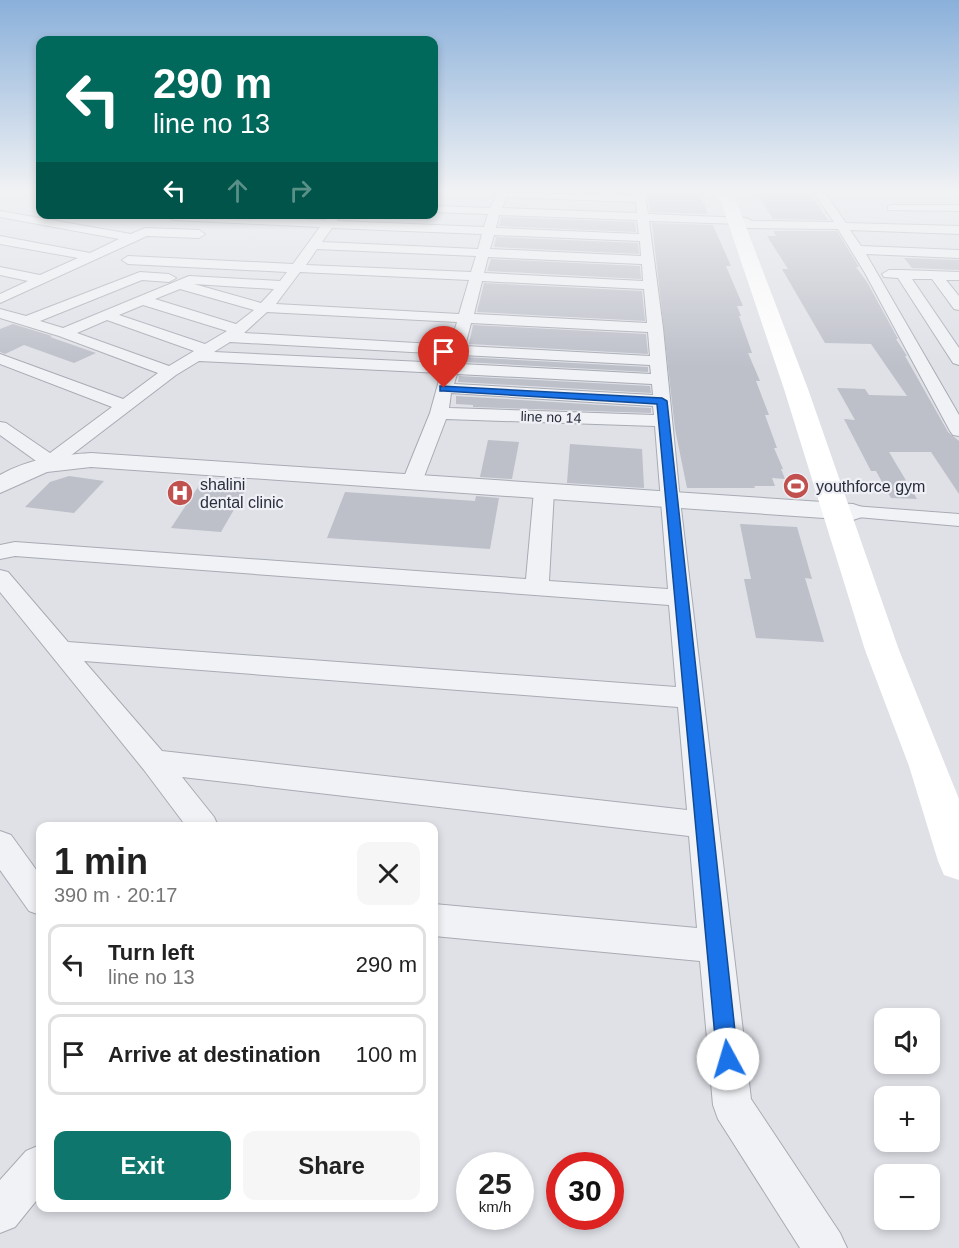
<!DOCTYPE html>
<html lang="en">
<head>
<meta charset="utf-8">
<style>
  :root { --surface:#fff; --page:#f6f6f6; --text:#222; --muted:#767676; --line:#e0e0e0; --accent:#0f766e }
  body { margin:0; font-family:Arial,sans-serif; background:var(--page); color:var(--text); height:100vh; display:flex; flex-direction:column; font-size:22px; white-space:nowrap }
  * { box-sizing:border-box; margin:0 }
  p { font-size:20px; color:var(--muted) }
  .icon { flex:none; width:33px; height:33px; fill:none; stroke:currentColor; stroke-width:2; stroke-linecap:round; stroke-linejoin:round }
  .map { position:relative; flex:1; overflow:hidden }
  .sheet { position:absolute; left:36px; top:822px; width:402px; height:390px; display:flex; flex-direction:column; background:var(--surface); border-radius:12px; box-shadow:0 3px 9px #0003 }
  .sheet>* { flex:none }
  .banner { position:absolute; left:36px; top:36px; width:402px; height:183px; border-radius:12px; box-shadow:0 3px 9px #0003; background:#00695c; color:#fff; overflow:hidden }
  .tools { position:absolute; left:874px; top:1008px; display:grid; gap:12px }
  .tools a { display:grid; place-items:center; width:66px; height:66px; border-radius:12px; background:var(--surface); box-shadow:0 3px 9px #0003; font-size:30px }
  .speed { position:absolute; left:456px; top:1152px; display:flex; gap:12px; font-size:30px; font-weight:700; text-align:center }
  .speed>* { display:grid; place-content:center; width:78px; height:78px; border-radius:50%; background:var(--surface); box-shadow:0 3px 9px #0003; line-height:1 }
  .speed small { font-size:15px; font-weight:400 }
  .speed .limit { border:9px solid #d22; background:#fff; color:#111 }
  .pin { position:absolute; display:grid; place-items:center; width:51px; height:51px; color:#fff; margin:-62px -26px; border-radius:50% 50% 50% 0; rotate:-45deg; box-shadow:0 0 6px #0007 }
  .pin .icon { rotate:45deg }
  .me { position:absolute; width:66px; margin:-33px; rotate:354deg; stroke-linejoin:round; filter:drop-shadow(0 0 4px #0008) }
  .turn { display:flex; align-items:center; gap:21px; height:126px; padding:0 18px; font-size:27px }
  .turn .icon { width:78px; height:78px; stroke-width:2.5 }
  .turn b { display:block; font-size:42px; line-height:51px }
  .lanes { display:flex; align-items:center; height:57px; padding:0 18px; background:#0003; justify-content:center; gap:30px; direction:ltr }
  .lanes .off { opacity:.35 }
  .round { display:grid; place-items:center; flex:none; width:63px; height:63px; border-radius:12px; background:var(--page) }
  .overview { display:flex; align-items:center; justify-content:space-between; height:102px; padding:0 18px }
  h1 { font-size:36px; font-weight:700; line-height:45px }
  .button { display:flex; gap:12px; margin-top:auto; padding:12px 18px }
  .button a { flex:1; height:69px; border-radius:12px; background:var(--accent); color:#fff; font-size:24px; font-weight:700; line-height:69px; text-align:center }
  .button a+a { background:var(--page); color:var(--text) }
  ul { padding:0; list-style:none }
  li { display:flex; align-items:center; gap:18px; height:81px; margin:0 12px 9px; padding:0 6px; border:3px solid var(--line); border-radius:12px }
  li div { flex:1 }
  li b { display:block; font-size:22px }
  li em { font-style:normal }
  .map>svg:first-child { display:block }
  .building { fill:#bdbfc9 }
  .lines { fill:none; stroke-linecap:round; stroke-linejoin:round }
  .minor-casing { stroke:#a8abb4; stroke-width:2 }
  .tertiary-casing { stroke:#a8abb4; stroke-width:2 }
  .minor { fill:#f1f2f5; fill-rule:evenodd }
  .tertiary { fill:#f1f2f5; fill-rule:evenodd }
  .secondary { fill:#fff; fill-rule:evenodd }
  .route { fill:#1a73e8; stroke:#114b97; stroke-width:1.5 }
  .labels { text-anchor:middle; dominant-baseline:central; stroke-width:4.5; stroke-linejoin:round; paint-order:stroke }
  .far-street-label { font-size:14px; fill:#292d3c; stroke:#eef0f5 }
  .poi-label { font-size:16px; fill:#292d3c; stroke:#eef0f5; text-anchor:start }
</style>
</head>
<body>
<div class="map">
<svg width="959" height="1248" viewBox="0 0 959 1248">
  <rect width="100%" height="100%" fill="#dfe1e7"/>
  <g class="building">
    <path d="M647 193H699L708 214 650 212Z"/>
    <path d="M757 193H810L828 220 773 219Z"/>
    <path d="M501 217 635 222 636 232 499 226Z"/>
    <path d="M652 223 713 225 731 266H726L743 306H737L741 316H739L752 353H748L760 381H756L769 415H765L777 448H774L783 469H781L785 479 772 478 775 486H754L755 488H687L675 429Z"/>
    <path d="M773 231H837L859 267H856L867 282 898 339H896L907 356H905L948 432 959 441V494L931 452H889L917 499 891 498 876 471H871L844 419 855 420 837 388 865 389 869 395 907 396 871 344 825 343 782 269H788L767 236H776Z"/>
    <path d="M496 237 638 243 639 254 494 247Z"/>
    <path d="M904 258 959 260V270L912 268Z"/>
    <path d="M491 259 640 266 641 279 487 271Z"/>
    <path d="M484 283 642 291 645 321 477 312Z"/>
    <path d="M13 324 52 336 50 337 96 353 74 363 24 345 5 354 0 352V329Z"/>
    <path d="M473 325 646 334 648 354 469 344Z"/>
    <path d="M464 357 648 367V372L463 362Z"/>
    <path d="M459 376 650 386 651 393 458 382Z"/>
    <path d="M456 396 651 408V413L473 407V405L456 404Z"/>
    <path d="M488 440 519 442 512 479 480 477Z"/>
    <path d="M570 444 642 449 644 488 567 483Z"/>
    <path d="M69 476 104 481 74 513 25 507 50 482Z"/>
    <path d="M200 484 247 487 221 532 171 528Z"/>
    <path d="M345 492 475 501 476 496 499 498 490 549 327 538Z"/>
    <path d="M740 524 797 527 812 579 805 578 824 642 756 638 744 579H751Z"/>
  </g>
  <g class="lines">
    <g class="minor-casing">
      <g id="minor">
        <path d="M498 193 635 195V193H645L648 214 746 218 752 221 834 222 814 193H825L846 223 959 226V234L850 230 861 246 959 250V258L866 254 959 415V436L953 435 950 431 865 273 838 229 747 228 741 224 649 221 663 328 680 500 751 1099 840 1233 847 1248H800L718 1119 713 1105 700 961 434 936V904L697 928 689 836 182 777 214 817 218 826H186L144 770 0 592V570L8 572 68 642 676 687 669 605 15 556 0 559V545L15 542 526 579 534 491 537 487H551L554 491 549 581 668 589 655 426 446 419 422 482 419 486H405L402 482 430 413 441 373 199 361 176 375 57 466H43L0 435V422L6 423 50 453 112 407 0 364V354L123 399 158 373 59 336 0 318V309L26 316 140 272 169 274 176 278 169 282 142 280 40 321 63 328 189 276 280 281 287 272 128 264 122 260 128 256 293 264 320 227 174 220 168 217 170 214 325 220 330 214H341L337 221 484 227 488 214 434 212V206L490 208ZM507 197 636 202 637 213 502 208ZM499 215 637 220 639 234 496 228ZM332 228 482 234 478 249 322 242ZM494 235 640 241 641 256 490 249ZM317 249 476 256 471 272 306 265ZM488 257 642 264 643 281 484 273ZM300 272 469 280 459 314 276 304ZM482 281 644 289 647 323 474 314ZM194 284 274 289 261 303ZM180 289 254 310 236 324 155 299ZM143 305 227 331 205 344 119 315ZM267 312 457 322 450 345 244 333ZM107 320 194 351 169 366 77 333ZM471 323 648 332 650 356 465 346ZM230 342 447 354 444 363 214 352ZM462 355 650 365 651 374 460 364ZM457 374 652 384 653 395 454 384ZM451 393 653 406 654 415 449 408ZM84 661 678 707 687 810 162 751Z"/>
        <path d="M892 205H959V211L888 210V206Z"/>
        <path d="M0 211 131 234 145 228 199 230 205 234 199 238 147 236 0 303V294L28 281 0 275V267L40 275 78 258 0 244V236L90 253 119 239 0 217Z"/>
        <path d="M902 270 959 272V280H946L959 296V310L954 309 932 279H912L959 348V365L953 363 898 278 884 277 882 274 889 270Z"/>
        <path d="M853 506 959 514V526L846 516 843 512 846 508Z"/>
        <path d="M0 831 11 835 40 875V915L29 911 0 870Z"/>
        <path d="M40 1145V1196L15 1227 0 1233V1180L26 1151Z"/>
      </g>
    </g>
    <g class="tertiary-casing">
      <path id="tertiary" d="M91 453 853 504 862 507 866 512 862 517 853 520 91 467 47 472 0 493V475C28 459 59 455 91 453Z"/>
    </g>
    <use href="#minor" class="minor"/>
    <use href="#tertiary" class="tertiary"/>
    <path class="secondary" d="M718 193H733L808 389 899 650 959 799V880L944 875 938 861 909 766 865 650 784 389Z"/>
  </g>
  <linearGradient id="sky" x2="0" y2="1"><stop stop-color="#8ab0da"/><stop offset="0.52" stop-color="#f1f2f4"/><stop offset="1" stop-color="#f1f2f4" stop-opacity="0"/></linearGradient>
  <rect width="959" height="368" fill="url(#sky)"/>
  <path class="route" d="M440 386 662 398 667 401 738 1059 735 1067 728 1070 720 1067 717 1059 657 404 444 391H440Z"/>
  <defs>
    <g id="stadium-disc" transform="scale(1.35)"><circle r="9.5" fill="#c1514e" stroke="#eef0f5"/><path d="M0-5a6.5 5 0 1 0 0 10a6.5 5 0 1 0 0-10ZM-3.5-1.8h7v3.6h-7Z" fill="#fff"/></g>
    <g id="hospital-disc" transform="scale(1.35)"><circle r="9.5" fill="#c1514e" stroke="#eef0f5"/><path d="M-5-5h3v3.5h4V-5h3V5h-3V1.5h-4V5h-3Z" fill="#fff"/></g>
  </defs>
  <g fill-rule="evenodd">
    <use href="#stadium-disc" x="796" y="486"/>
    <use href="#hospital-disc" x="180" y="493"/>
  </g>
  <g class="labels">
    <g class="far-street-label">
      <text transform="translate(551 417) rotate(2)">line no 14</text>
    </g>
    <g class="poi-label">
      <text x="200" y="484">shalini<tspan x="200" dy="18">dental clinic</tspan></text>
      <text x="816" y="486">youthforce gym</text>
    </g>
  </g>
</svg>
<div class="tools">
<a><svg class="icon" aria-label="sound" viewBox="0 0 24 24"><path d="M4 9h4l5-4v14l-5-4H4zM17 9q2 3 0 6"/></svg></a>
<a>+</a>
<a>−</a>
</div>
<div class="speed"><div>25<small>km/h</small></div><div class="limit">30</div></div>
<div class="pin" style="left:444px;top:388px;background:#d93025"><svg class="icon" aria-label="arrive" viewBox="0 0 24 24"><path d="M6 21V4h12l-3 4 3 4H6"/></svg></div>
<svg class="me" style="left:728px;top:1059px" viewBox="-20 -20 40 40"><circle r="19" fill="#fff"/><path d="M0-13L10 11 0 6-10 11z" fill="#1a73e8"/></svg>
<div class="banner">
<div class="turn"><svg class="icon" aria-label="left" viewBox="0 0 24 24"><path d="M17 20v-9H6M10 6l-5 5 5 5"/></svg><div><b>290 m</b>line no 13</div></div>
<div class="lanes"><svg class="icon" aria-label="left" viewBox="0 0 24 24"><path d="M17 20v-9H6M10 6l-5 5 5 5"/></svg><svg class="icon off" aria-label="ahead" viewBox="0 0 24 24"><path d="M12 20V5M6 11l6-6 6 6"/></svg><svg class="icon off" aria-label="right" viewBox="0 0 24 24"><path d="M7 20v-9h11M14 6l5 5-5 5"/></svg></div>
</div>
<section class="sheet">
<div class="overview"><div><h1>1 min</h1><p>390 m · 20:17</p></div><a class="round"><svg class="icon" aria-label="close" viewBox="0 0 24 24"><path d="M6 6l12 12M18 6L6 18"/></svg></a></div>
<ul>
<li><svg class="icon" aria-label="left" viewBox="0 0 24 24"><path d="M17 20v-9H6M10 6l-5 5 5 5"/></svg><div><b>Turn left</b><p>line no 13</p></div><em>290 m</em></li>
<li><svg class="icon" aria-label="arrive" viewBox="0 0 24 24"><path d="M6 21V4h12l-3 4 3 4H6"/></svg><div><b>Arrive at destination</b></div><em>100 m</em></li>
</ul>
<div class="button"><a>Exit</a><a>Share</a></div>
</section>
</div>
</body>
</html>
